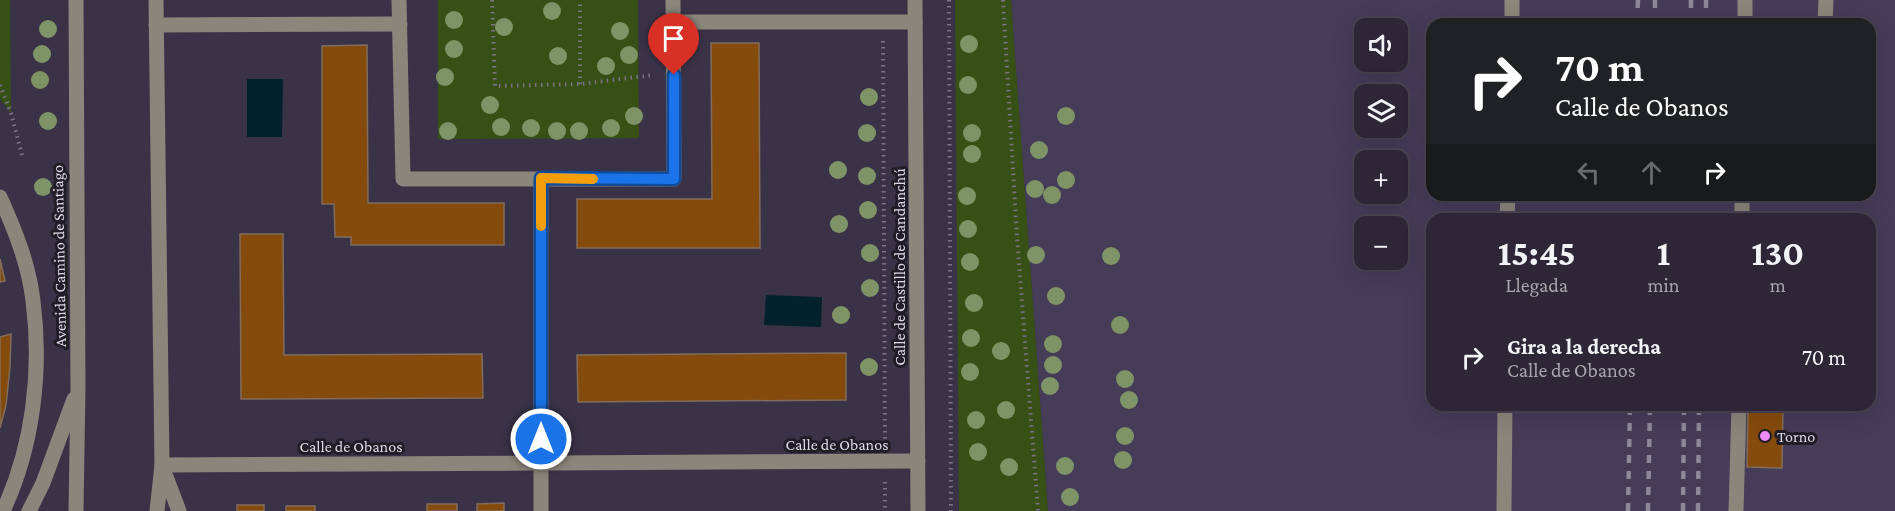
<!DOCTYPE html>
<html lang="es">
<head>
<meta charset="utf-8">
<style>
  :root { --surface:#2c2636; --page:#383242; --text:#f1f3f6; --muted:#a6a5ad; --line:#484351 }
  body { margin:0; font-family:"Crimson Pro",serif; background:var(--page); color:var(--text); height:100vh; display:flex; flex-direction:column; font-size:22px; white-space:nowrap }
  * { box-sizing:border-box; margin:0 }
  p { font-size:20px; color:var(--muted) }
  .icon { flex:none; width:33px; height:33px; fill:none; stroke:currentColor; stroke-width:2; stroke-linecap:round; stroke-linejoin:round }
  .map { position:relative; flex:1; overflow:hidden }
  .details { position:absolute; left:1426px; top:213px; width:450px; height:198px; display:flex; flex-direction:column; background:var(--surface); border-radius:18px; box-shadow:0 6px 24px #0002,0 0 0 2px var(--line) }
  .details>* { flex:none }
  .guide { position:absolute; left:1426px; top:18px; width:450px; height:183px; border-radius:18px; box-shadow:0 6px 24px #0002,0 0 0 2px var(--line); background:#202124; color:#fff; overflow:hidden }
  .fabs { position:absolute; left:1354px; top:18px; display:grid; gap:12px }
  .fabs a { display:grid; place-items:center; width:54px; height:54px; border-radius:12px; background:var(--surface); box-shadow:0 6px 24px #0002,0 0 0 2px var(--line); font-size:30px }
  .pin { position:absolute; display:grid; place-items:center; width:51px; height:51px; color:#fff; margin:-62px -26px; border-radius:50% 50% 50% 0; rotate:-45deg; box-shadow:0 0 6px #0007 }
  .pin .icon { rotate:45deg }
  .me { position:absolute; width:66px; margin:-33px; rotate:0deg; stroke-linejoin:round; filter:drop-shadow(0 0 4px #0008) }
  .turn { display:flex; align-items:center; gap:21px; height:126px; padding:0 30px; font-size:27px }
  .turn .icon { width:78px; height:78px; stroke-width:2.5 }
  .turn b { display:block; font-size:42px; line-height:51px }
  .lanes { display:flex; align-items:center; height:57px; padding:0 30px; background:#0003; justify-content:center; gap:30px; direction:ltr }
  .lanes .off { opacity:.35 }
  .eta { display:flex; justify-content:space-evenly; align-items:center; height:102px; text-align:center }
  .eta b { font-size:36px; font-weight:700; line-height:42px }
  ul { padding:0; list-style:none }
  li { display:flex; align-items:center; gap:18px; height:84px; padding:0 30px }
  li div { flex:1 }
  li b { display:block; font-size:22px }
  li em { font-style:normal }
  .map>svg:first-child { display:block }
  .built { fill:#453c58; fill-rule:evenodd }
  .green { fill:#375015 }
  .water { fill:#03212d }
  .building { fill:#854b0c; stroke:#826d5c; stroke-width:1.5 }
  .lines { fill:none; stroke-linecap:round; stroke-linejoin:round }
  .path { stroke:#7a7486; stroke-width:4; stroke-dasharray:1.5 4.5; stroke-linecap:butt }
  .minor { stroke:#8a867b; stroke-width:15 }
  .rail { stroke:#8d8899; stroke-width:4.5; stroke-dasharray:8 8; stroke-linecap:butt }
  .tree { fill:#7e9467 }
  .route-casing { stroke:#114b97; stroke-width:15 }
  .route { stroke:#1a73e8; stroke-width:10 }
  .slow { stroke:#f59e0b; stroke-width:10 }
  .poi-dot { fill:#ef8bf6; stroke:#201d27; stroke-width:2 }
  .labels { text-anchor:middle; dominant-baseline:central; stroke-width:6; stroke-linejoin:round; paint-order:stroke }
  .street-label { font-size:16px; fill:#ddd9e6; stroke:#201d27 }
  .poi-label { font-size:16px; fill:#ddd9e6; stroke:#201d27; text-anchor:start }
</style>
</head>
<body>
<div class="map">
<svg width="1895" height="511" viewBox="0 0 1895 511">
  <rect width="100%" height="100%" fill="#3a3348"/>
  <path class="built" d="M1011 0H1895V511H1048ZM1432 24H1870V195H1432ZM1365 28H1398V62H1365ZM1365 94H1398V128H1365ZM1365 160H1398V194H1365ZM1432 219H1870V405H1432ZM1365 226H1398V260H1365Z"/>
  <g class="green">
    <path d="M0 0H10L11 113 0 99Z"/>
    <path d="M438 0H638L639 138 438 139Z"/>
    <path d="M955 0H1011L1048 511H959Z"/>
  </g>
  <g class="water">
    <path d="M247 79H283L282 137H247Z"/>
    <path d="M766 295 822 297 821 327 764 325Z"/>
  </g>
  <g class="building">
    <path d="M711 43H759L760 248H577V199H712Z"/>
    <path d="M367 45 368 203H504V245H351V237H335L334 204H322V46Z"/>
    <path d="M240 234H283L284 355 482 354 483 398 241 399Z"/>
    <path d="M0 259 5 281 0 282Z"/>
    <path d="M11 334 10 367 6 405 0 428V337Z"/>
    <path d="M846 353V400L578 402 577 355Z"/>
    <path d="M1748 405H1783L1782 468 1747 467Z"/>
    <path d="M504 503V511H477V504Z"/>
    <rect x="427" y="504" width="30" height="7"/>
    <rect x="237" y="505" width="27" height="6"/>
    <rect x="286" y="506" width="29" height="5"/>
  </g>
  <g class="lines">
    <g class="path">
      <path d="M492 0 495 86 580 84 653 75"/>
      <path d="M949 0 951 511"/>
      <path d="M1003 0 1017 237 1038 511"/>
      <path d="M883 41 885 441"/>
      <path d="M580 84V0"/>
      <path d="M0 85 11 113 22 155"/>
      <path d="M885 482V511"/>
    </g>
    <g class="minor">
      <path d="M76 0 78 387 76 511"/>
      <path d="M156 0 162 465 157 511"/>
      <path d="M399 0 403 179H674L673 0"/>
      <path d="M915 0 918 511"/>
      <path d="M673 22H915"/>
      <path d="M1512 24V0"/>
      <path d="M1745 24V0"/>
      <path d="M1825 24 1826 0"/>
      <path d="M156 25 400 24"/>
      <path d="M541 179V511"/>
      <path d="M0 197C15 230 29 265 33 301 42 371 33 447 3 511"/>
      <path d="M1507 219 1508 195"/>
      <path d="M1742 219V195"/>
      <path d="M162 465 918 461"/>
      <path d="M163 469 179 511"/>
      <path d="M29 511 43 483 74 399"/>
      <path d="M1504 511 1505 405"/>
      <path d="M1736 511 1739 405"/>
    </g>
    <g class="rail">
      <path d="M1637 24 1638 0"/>
      <path d="M1655 24V0"/>
      <path d="M1691 24V0"/>
      <path d="M1706 24V0"/>
      <path d="M1634 219V195"/>
      <path d="M1652 219 1653 195"/>
      <path d="M1688 219V195"/>
      <path d="M1703 219V195"/>
      <path d="M1628 511 1630 405"/>
      <path d="M1648 511 1650 405"/>
      <path d="M1683 511 1684 405"/>
      <path d="M1698 511 1699 405"/>
    </g>
  </g>
  <g class="tree">
    <circle cx="552" cy="11" r="9"/>
    <circle cx="454" cy="20" r="9"/>
    <circle cx="504" cy="27" r="9"/>
    <circle cx="48" cy="29" r="9"/>
    <circle cx="620" cy="31" r="9"/>
    <circle cx="969" cy="44" r="9"/>
    <circle cx="454" cy="49" r="9"/>
    <circle cx="42" cy="54" r="9"/>
    <circle cx="629" cy="55" r="9"/>
    <circle cx="558" cy="56" r="9"/>
    <circle cx="606" cy="66" r="9"/>
    <circle cx="445" cy="77" r="9"/>
    <circle cx="40" cy="80" r="9"/>
    <circle cx="968" cy="85" r="9"/>
    <circle cx="869" cy="97" r="9"/>
    <circle cx="490" cy="105" r="9"/>
    <circle cx="634" cy="116" r="9"/>
    <circle cx="1066" cy="116" r="9"/>
    <circle cx="48" cy="121" r="9"/>
    <circle cx="501" cy="127" r="9"/>
    <circle cx="531" cy="128" r="9"/>
    <circle cx="611" cy="128" r="9"/>
    <circle cx="448" cy="131" r="9"/>
    <circle cx="557" cy="131" r="9"/>
    <circle cx="579" cy="131" r="9"/>
    <circle cx="867" cy="133" r="9"/>
    <circle cx="972" cy="133" r="9"/>
    <circle cx="1039" cy="150" r="9"/>
    <circle cx="972" cy="154" r="9"/>
    <circle cx="838" cy="170" r="9"/>
    <circle cx="867" cy="176" r="9"/>
    <circle cx="1066" cy="180" r="9"/>
    <circle cx="43" cy="187" r="9"/>
    <circle cx="1035" cy="189" r="9"/>
    <circle cx="1052" cy="195" r="9"/>
    <circle cx="967" cy="196" r="9"/>
    <circle cx="868" cy="210" r="9"/>
    <circle cx="839" cy="224" r="9"/>
    <circle cx="968" cy="229" r="9"/>
    <circle cx="870" cy="253" r="9"/>
    <circle cx="1036" cy="255" r="9"/>
    <circle cx="1111" cy="256" r="9"/>
    <circle cx="970" cy="262" r="9"/>
    <circle cx="870" cy="288" r="9"/>
    <circle cx="1056" cy="296" r="9"/>
    <circle cx="974" cy="303" r="9"/>
    <circle cx="841" cy="315" r="9"/>
    <circle cx="1120" cy="325" r="9"/>
    <circle cx="971" cy="338" r="9"/>
    <circle cx="1053" cy="344" r="9"/>
    <circle cx="1001" cy="351" r="9"/>
    <circle cx="1053" cy="365" r="9"/>
    <circle cx="869" cy="367" r="9"/>
    <circle cx="970" cy="372" r="9"/>
    <circle cx="1125" cy="379" r="9"/>
    <circle cx="1050" cy="386" r="9"/>
    <circle cx="1129" cy="400" r="9"/>
    <circle cx="1006" cy="410" r="9"/>
    <circle cx="976" cy="420" r="9"/>
    <circle cx="1125" cy="436" r="9"/>
    <circle cx="978" cy="452" r="9"/>
    <circle cx="1123" cy="460" r="9"/>
    <circle cx="1065" cy="466" r="9"/>
    <circle cx="1009" cy="467" r="9"/>
    <circle cx="1070" cy="497" r="9"/>
  </g>
  <g class="lines">
    <g class="route-casing">
      <path id="route" d="M541 439V178L674 179V75"/>
    </g>
    <use href="#route" class="route"/>
    <path class="slow" d="M541 226V178L593 179"/>
  </g>
  <circle class="poi-dot" cx="1765" cy="436" r="6"/>
  <g class="labels">
    <g class="street-label">
      <text transform="translate(59 256) rotate(-91)">Avenida Camino de Santiago</text>
      <text transform="translate(899 267) rotate(-90)">Calle de Castillo de Candanchú</text>
      <text x="837" y="444">Calle de Obanos</text>
      <text x="351" y="446">Calle de Obanos</text>
    </g>
    <g class="poi-label">
      <text x="1777" y="436">Torno</text>
    </g>
  </g>
</svg>
<div class="fabs">
<a><svg class="icon" aria-label="sound" viewBox="0 0 24 24"><path d="M4 9h4l5-4v14l-5-4H4zM17 9q2 3 0 6"/></svg></a>
<a><svg class="icon" aria-label="layers" viewBox="0 0 24 24"><path d="M12 4l9 5-9 5-9-5zM3 14l9 5 9-5"/></svg></a>
<a>+</a>
<a>−</a>
</div>
<div class="pin" style="left:674px;top:75px;background:#d93025"><svg class="icon" aria-label="arrive" viewBox="0 0 24 24"><path d="M6 21V4h12l-3 4 3 4H6"/></svg></div>
<svg class="me" style="left:541px;top:439px" viewBox="-20 -20 40 40"><circle r="17" fill="#1a73e8" stroke="#fff" stroke-width="3"/><path d="M0-11L8 9 0 5-8 9z" fill="#fff"/></svg>
<div class="guide">
<div class="turn"><svg class="icon" aria-label="right" viewBox="0 0 24 24"><path d="M7 20v-9h11M14 6l5 5-5 5"/></svg><div><b>70 m</b>Calle de Obanos</div></div>
<div class="lanes"><svg class="icon off" aria-label="left" viewBox="0 0 24 24"><path d="M17 20v-9H6M10 6l-5 5 5 5"/></svg><svg class="icon off" aria-label="ahead" viewBox="0 0 24 24"><path d="M12 20V5M6 11l6-6 6 6"/></svg><svg class="icon" aria-label="right" viewBox="0 0 24 24"><path d="M7 20v-9h11M14 6l5 5-5 5"/></svg></div>
</div>
<section class="details">
<div class="eta">
<div><b>15:45</b><p>Llegada</p></div>
<div><b>1</b><p>min</p></div>
<div><b>130</b><p>m</p></div>
</div>
<ul>
<li><svg class="icon" aria-label="right" viewBox="0 0 24 24"><path d="M7 20v-9h11M14 6l5 5-5 5"/></svg><div><b>Gira a la derecha</b><p>Calle de Obanos</p></div><em>70 m</em></li>
</ul>
</section>
</div>
</body>
</html>
